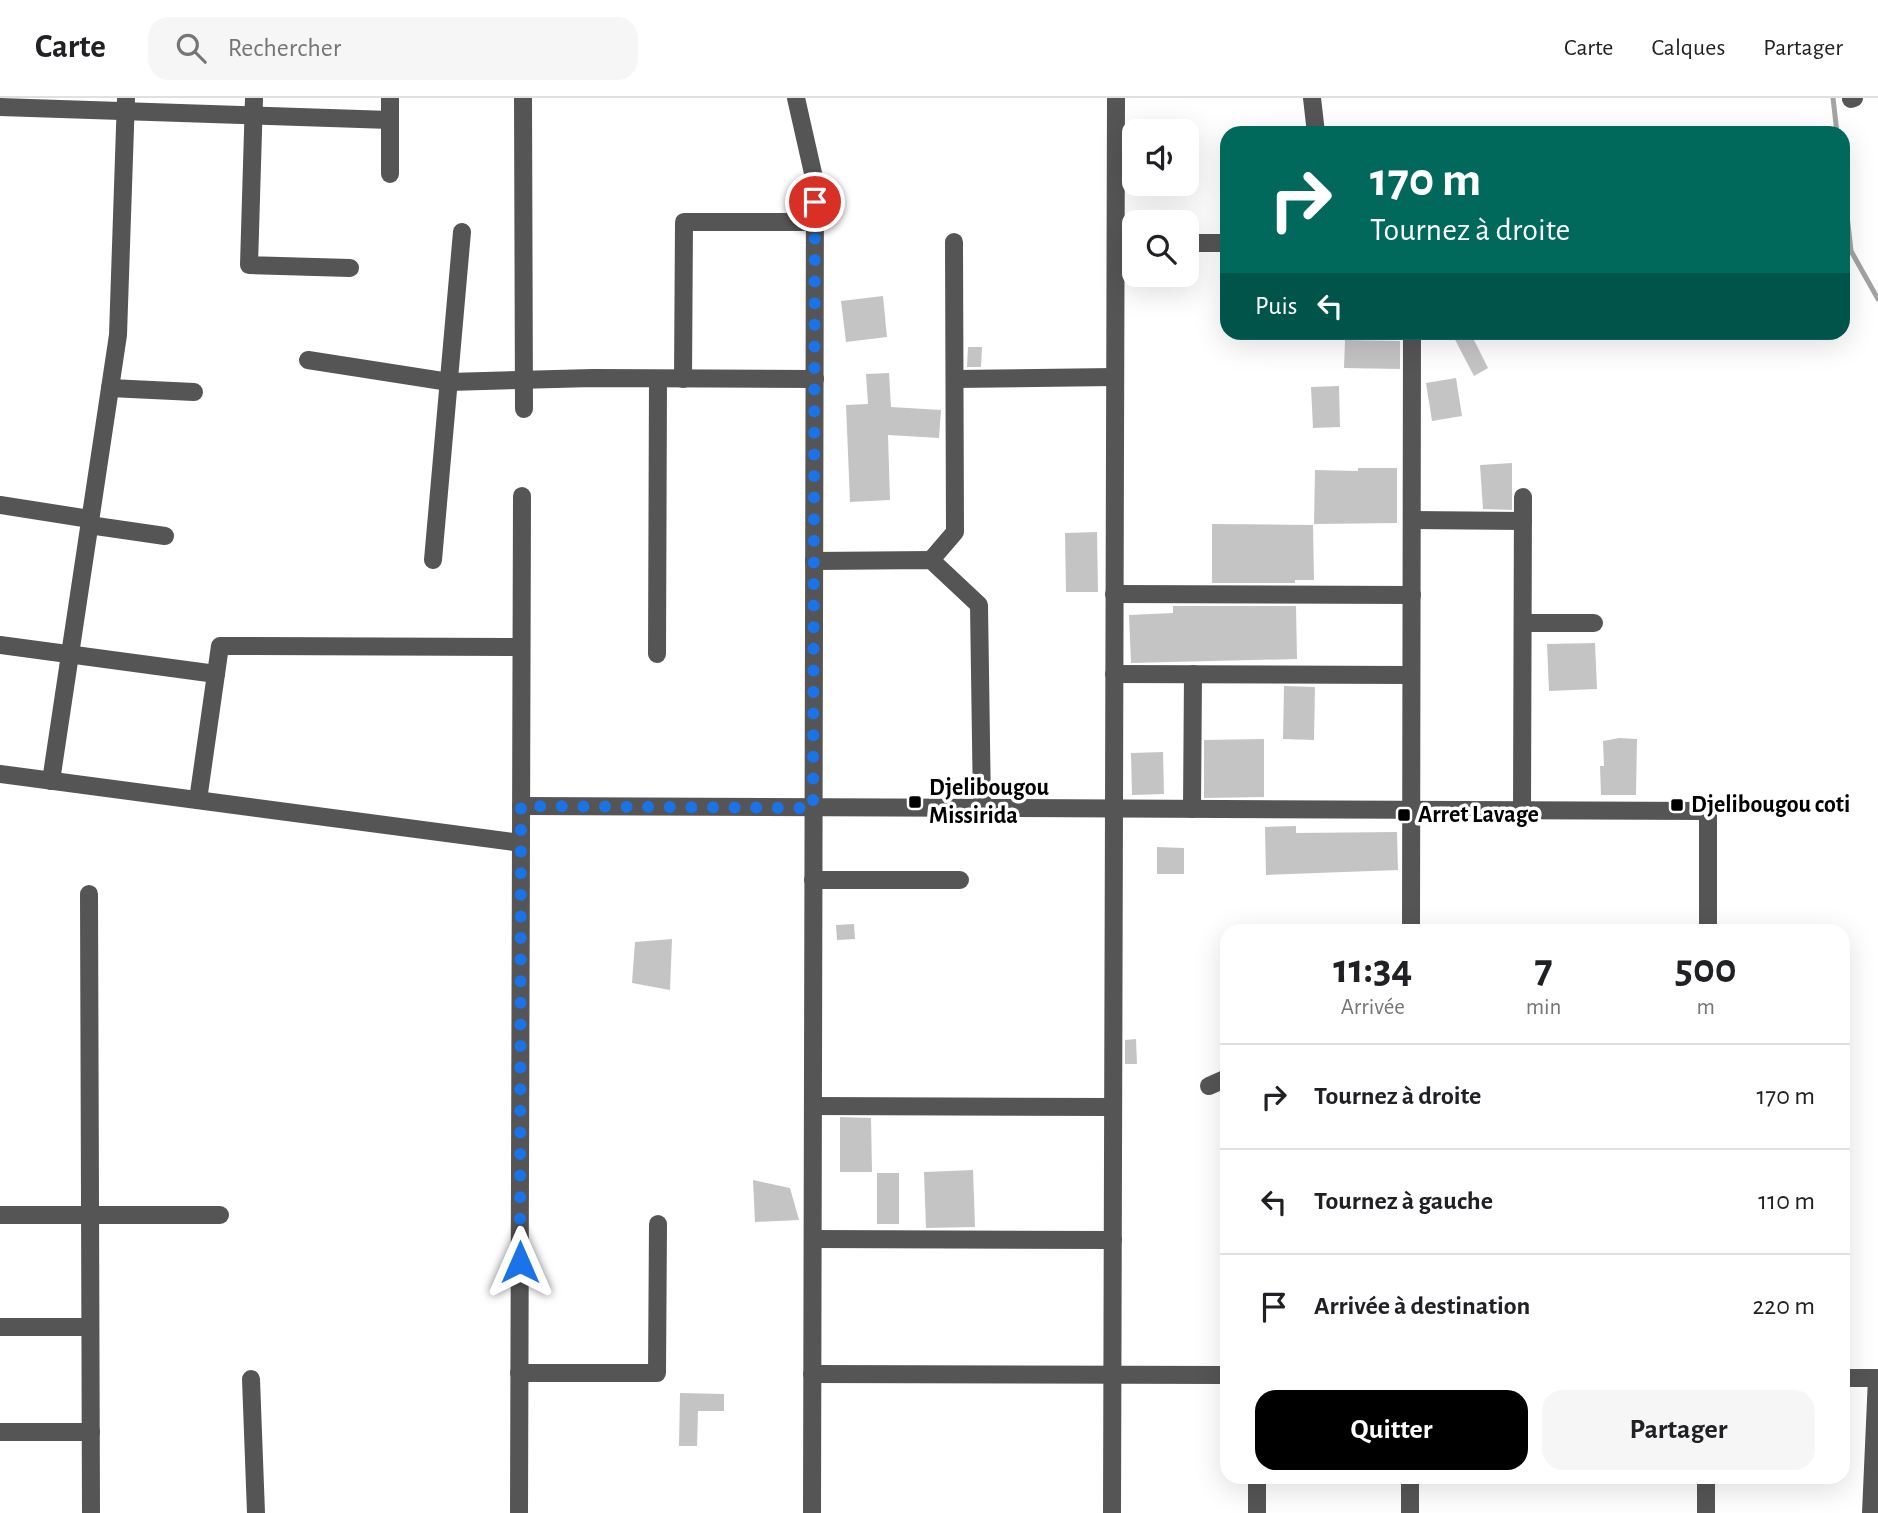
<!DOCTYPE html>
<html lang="fr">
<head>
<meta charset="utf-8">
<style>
  :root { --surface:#fff; --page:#f6f6f6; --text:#202124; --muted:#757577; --line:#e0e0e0; --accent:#000 }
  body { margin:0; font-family:"Alegreya Sans",sans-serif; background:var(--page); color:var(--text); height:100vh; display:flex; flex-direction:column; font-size:26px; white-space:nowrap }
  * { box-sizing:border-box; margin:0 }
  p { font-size:23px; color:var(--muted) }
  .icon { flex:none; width:38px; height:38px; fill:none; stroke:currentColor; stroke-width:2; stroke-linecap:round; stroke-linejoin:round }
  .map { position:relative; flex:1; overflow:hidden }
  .sheet { position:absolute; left:1220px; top:826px; width:630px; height:560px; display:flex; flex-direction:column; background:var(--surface); border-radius:21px; box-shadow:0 7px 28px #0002 }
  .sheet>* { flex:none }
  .top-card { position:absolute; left:1220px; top:28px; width:630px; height:214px; border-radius:21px; box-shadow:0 7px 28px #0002; background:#00695c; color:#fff; overflow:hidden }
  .controls { position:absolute; left:1122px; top:21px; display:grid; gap:14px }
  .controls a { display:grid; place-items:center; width:77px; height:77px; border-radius:14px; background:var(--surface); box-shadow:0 7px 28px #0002; font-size:35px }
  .pin { position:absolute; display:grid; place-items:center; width:60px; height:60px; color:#fff; margin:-30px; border:4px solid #fff; border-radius:50%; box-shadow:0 2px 7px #0007 }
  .me { position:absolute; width:77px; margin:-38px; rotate:0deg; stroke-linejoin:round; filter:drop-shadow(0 0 5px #0008) }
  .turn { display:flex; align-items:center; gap:24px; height:147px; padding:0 35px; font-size:32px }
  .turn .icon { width:91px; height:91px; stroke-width:2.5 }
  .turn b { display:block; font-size:49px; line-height:60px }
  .then { display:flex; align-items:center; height:66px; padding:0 35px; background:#0003; gap:14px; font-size:26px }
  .eta { display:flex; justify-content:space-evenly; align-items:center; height:119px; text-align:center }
  .eta b { font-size:42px; font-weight:700; line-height:49px }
  .primary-button { display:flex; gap:14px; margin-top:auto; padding:14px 35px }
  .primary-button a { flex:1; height:80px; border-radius:21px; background:var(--accent); color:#fff; font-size:28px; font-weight:700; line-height:80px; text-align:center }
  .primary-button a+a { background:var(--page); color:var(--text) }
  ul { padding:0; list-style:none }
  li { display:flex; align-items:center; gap:21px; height:105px; padding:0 35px; border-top:2px solid var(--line) }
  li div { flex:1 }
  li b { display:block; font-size:26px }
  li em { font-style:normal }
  header { display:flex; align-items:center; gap:42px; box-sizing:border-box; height:98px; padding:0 35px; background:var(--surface); border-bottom:2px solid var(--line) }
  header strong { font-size:33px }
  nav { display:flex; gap:38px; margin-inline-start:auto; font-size:24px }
  .search { width:490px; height:63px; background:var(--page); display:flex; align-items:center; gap:18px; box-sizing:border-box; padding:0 24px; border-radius:21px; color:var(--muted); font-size:26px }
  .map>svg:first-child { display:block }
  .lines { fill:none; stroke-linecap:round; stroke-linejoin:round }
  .stream { stroke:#a3a3a3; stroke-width:5 }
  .building { fill:#c4c4c4 }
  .minor { stroke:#555; stroke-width:18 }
  .route { stroke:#1a73e8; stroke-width:12; stroke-dasharray:0 21.6 }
  .poi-dot { fill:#000; stroke:#fff; stroke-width:2.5 }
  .labels { text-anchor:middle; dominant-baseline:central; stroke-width:7; stroke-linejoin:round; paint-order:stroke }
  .poi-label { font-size:24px; font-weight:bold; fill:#000; stroke:#fff; text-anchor:start }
</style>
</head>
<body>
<header>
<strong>Carte</strong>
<div class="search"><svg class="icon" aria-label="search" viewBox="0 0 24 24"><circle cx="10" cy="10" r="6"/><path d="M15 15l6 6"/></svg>Rechercher</div>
<nav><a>Carte</a><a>Calques</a><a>Partager</a></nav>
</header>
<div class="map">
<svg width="1878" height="1415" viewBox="0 0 1878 1415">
  <rect width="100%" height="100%" fill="#fff"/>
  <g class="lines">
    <g class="stream">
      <path d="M1833 0 1837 35"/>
      <path d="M1843 81 1851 153 1878 201"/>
    </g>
  </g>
  <g class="building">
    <path d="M883 198 887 239 846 244 841 203Z"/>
    <path d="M1451 234H1470L1488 270 1474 278Z"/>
    <path d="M1345 242 1400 243V271L1344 270Z"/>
    <path d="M968 249H982L981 269H967Z"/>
    <path d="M889 275 891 309 941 312 939 340 888 337 890 402 850 404 846 307 868 306 866 276Z"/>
    <path d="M1456 280 1462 318 1432 323 1426 285Z"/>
    <path d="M1339 288 1340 329 1313 330 1311 289Z"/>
    <path d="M1512 365V412L1483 411 1480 367Z"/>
    <path d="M1358 370H1397V425L1314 426 1315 372 1358 373Z"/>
    <path d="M1212 426 1313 427 1314 482H1295V485H1212Z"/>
    <path d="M1097 434 1098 494H1066L1065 435Z"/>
    <path d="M1173 508H1296L1297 561 1131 565 1129 517 1173 515Z"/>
    <path d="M1595 545 1597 591 1549 593 1547 546Z"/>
    <path d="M1284 588 1315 589 1314 642 1283 641Z"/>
    <path d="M1619 640 1637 641 1636 697H1601L1600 668H1604L1603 643Z"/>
    <path d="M1264 641V699L1204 700V642Z"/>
    <path d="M1163 654 1164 696 1132 697 1131 655Z"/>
    <path d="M1296 728V735L1397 734 1398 772 1266 777 1265 729Z"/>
    <path d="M1157 749 1184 750V776H1157Z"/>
    <path d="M854 826 855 841 837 842 836 827Z"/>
    <path d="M672 841 670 892 632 885 635 844Z"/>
    <path d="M1136 941 1137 966H1125V942Z"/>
    <path d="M840 1019 871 1020 872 1074H840Z"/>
    <path d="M973 1072 975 1129 926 1130 924 1074Z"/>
    <rect x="877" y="1075" width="22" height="51"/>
    <path d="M753 1082 790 1090 799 1122 755 1124Z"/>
    <path d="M680 1295 724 1296V1313H698L697 1348H679Z"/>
  </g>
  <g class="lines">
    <g class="minor">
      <path d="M254 0 249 167 350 170"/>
      <path d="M390 0V76"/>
      <path d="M523 0 524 311"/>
      <path d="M796 0 815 84 812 1415"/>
      <path d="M1312 0 1316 35"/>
      <path d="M1851 1 1854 0"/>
      <path d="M0 9 390 22"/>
      <path d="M1186 145H1227"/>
      <path d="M308 262 449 284 593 280 815 281"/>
      <path d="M683 281 684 124H815"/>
      <path d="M955 281 1115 279"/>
      <path d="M110 290 194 294"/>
      <path d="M0 407 90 421"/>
      <path d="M1412 422 1523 423"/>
      <path d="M89 427 165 438"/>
      <path d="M433 462 462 134"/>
      <path d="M931 462 955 434 954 144"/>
      <path d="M814 463 931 462 979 507 982 710"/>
      <path d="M1114 496 1412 497"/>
      <path d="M1523 525H1594"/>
      <path d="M0 547 216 576"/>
      <path d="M657 556 658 281"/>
      <path d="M1114 576 1411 577"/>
      <path d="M0 676 521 745"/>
      <path d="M51 683 118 237 126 0"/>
      <path d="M198 702 220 548 521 549"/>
      <path d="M521 708 1708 713V833"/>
      <path d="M1192 711 1193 576"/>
      <path d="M1522 712 1523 399"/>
      <path d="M813 782H960"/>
      <path d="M89 796 91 1415"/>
      <path d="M1411 833 1412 234"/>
      <path d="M1209 988 1227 980"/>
      <path d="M813 1008 1113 1009"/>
      <path d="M0 1117H220"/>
      <path d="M813 1141 1113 1142"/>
      <path d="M0 1229H90"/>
      <path d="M519 1275H657L658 1126"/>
      <path d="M812 1276 1227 1277"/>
      <path d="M1843 1280H1878"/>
      <path d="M251 1281 256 1415"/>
      <path d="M0 1334H91"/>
      <path d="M1257 1379V1415"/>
      <path d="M519 1415 522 398"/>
      <path d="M1112 1415 1116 0"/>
      <path d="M1410 1415V1379"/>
      <path d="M1706 1415V1379"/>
      <path d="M1871 1415 1877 1280"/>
    </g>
  </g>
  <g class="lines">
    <path class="route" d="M520 1164 521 708 813 710 815 104"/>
  </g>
  <g class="poi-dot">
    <rect x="908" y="697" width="14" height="14" rx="3.5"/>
    <rect x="1670" y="700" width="14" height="14" rx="3.5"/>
    <rect x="1397" y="710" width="14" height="14" rx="3.5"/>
  </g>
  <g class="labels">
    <g class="poi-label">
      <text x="929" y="690">Djelibougou<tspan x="929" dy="28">Missirida</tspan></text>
      <text x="1691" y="707">Djelibougou coti</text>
      <text x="1418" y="717">Arret Lavage</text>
    </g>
  </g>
</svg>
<div class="controls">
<a><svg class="icon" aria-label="sound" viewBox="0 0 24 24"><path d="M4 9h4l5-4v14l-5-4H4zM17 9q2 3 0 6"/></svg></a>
<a><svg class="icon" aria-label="search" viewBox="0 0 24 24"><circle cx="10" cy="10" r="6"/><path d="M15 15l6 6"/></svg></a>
</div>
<div class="pin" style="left:815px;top:104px;background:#d93025"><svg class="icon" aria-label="arrive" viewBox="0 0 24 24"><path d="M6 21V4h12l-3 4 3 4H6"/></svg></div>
<svg class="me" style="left:520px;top:1164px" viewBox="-20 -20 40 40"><path d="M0-17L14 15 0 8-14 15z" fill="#1a73e8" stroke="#fff" stroke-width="4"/></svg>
<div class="top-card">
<div class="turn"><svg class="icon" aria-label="right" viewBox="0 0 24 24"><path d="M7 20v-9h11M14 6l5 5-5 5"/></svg><div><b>170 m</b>Tournez à droite</div></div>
<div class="then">Puis<svg class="icon" aria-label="left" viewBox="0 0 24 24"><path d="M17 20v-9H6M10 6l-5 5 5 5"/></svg></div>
</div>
<section class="sheet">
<div class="eta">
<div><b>11:34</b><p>Arrivée</p></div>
<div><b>7</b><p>min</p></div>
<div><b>500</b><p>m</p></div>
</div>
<ul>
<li><svg class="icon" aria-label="right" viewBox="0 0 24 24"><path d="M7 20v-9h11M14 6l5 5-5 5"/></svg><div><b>Tournez à droite</b></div><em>170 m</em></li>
<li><svg class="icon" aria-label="left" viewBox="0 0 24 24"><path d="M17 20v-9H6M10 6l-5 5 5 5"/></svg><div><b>Tournez à gauche</b></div><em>110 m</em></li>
<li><svg class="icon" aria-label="arrive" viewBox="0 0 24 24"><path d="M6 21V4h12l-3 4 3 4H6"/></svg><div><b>Arrivée à destination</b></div><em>220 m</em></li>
</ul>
<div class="primary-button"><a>Quitter</a><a>Partager</a></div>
</section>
</div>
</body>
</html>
